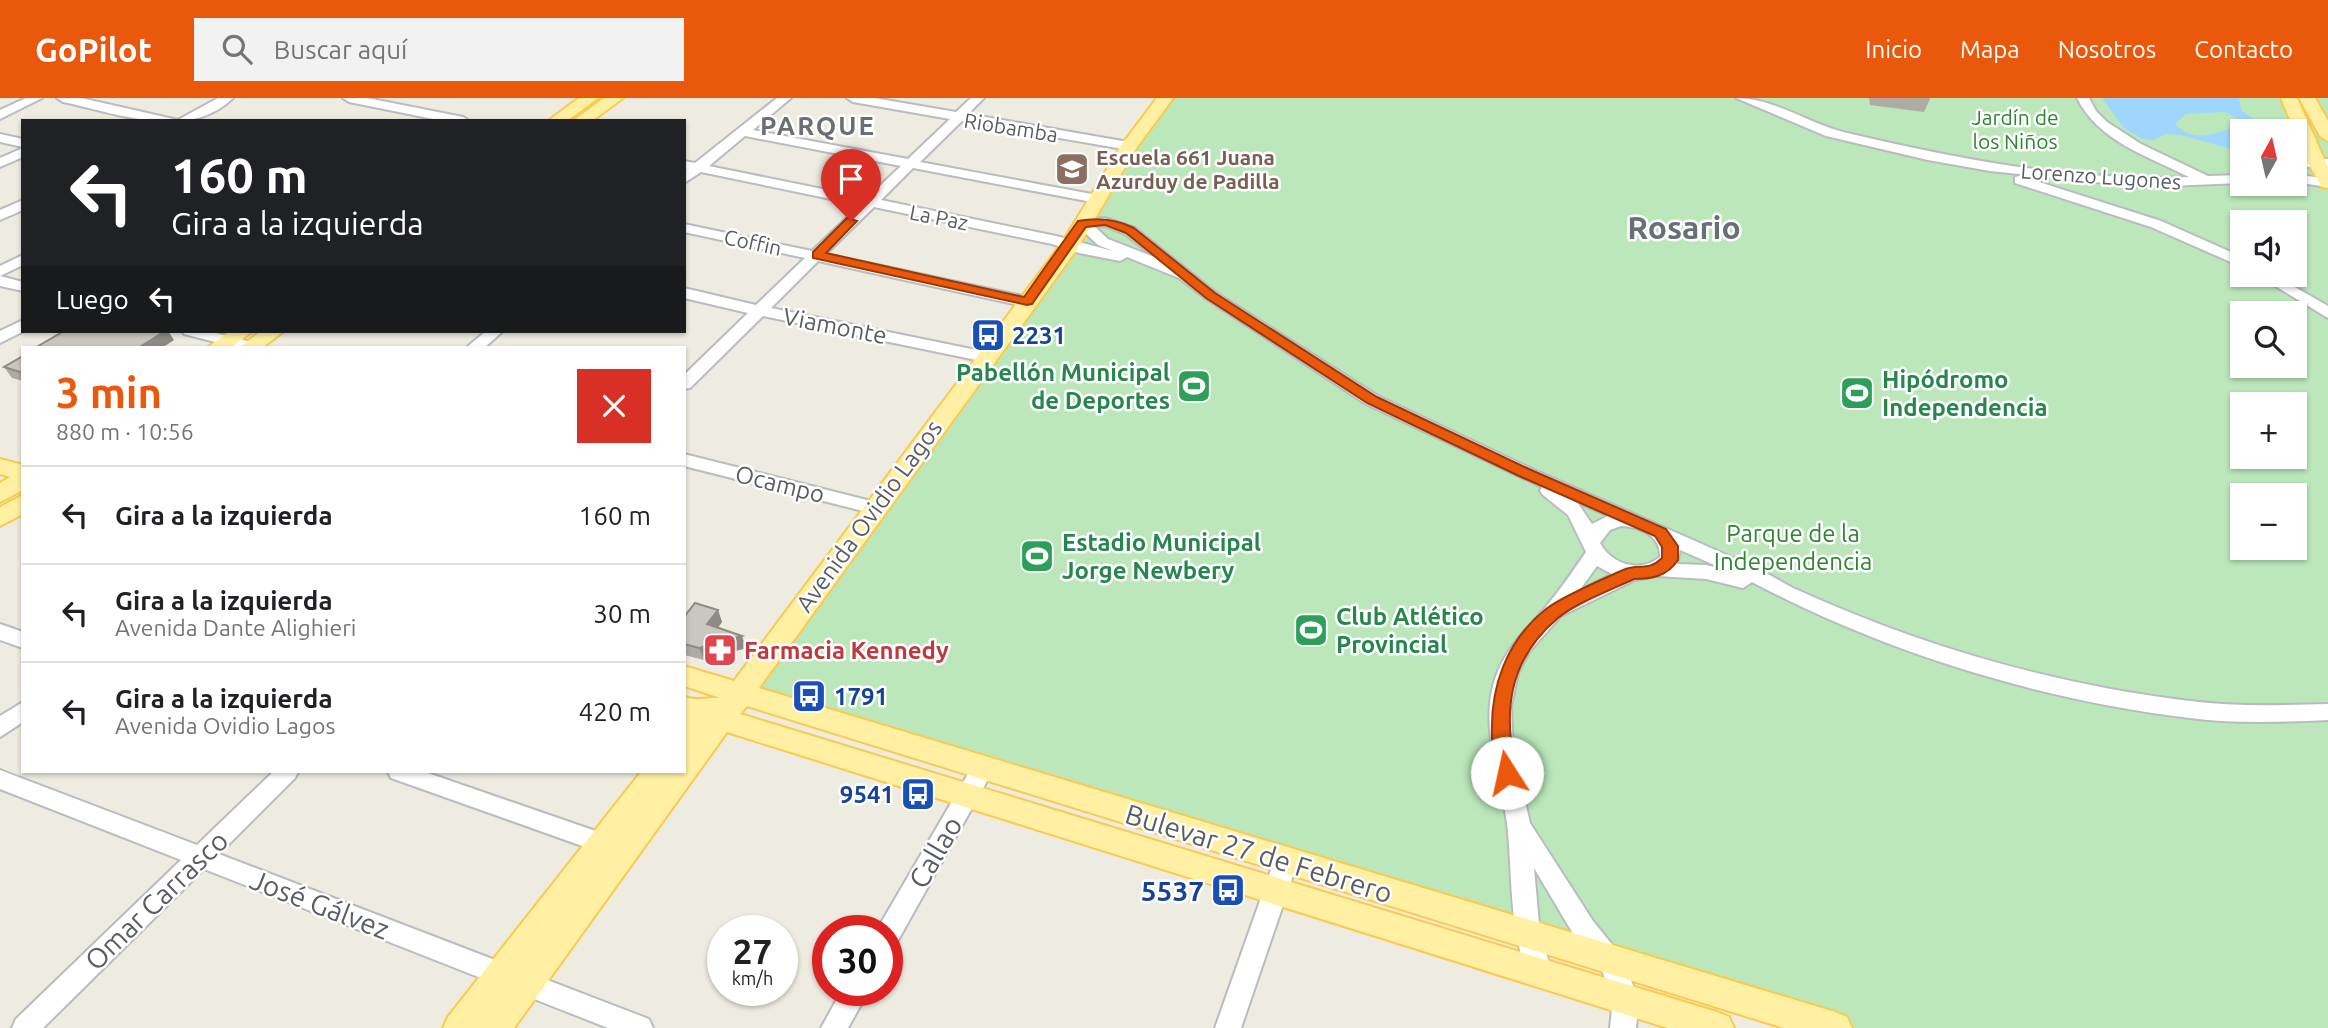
<!DOCTYPE html>
<html lang="es">
<head>
<meta charset="utf-8">
<style>
  :root { --surface:#fff; --page:#f2f2f2; --text:#202124; --muted:#757577; --line:#e0e0e0; --accent:#ea580c }
  body { margin:0; font-family:Ubuntu,sans-serif; background:var(--page); color:var(--text); height:100vh; display:flex; flex-direction:column; font-size:26px; white-space:nowrap }
  * { box-sizing:border-box; margin:0 }
  p { font-size:23px; color:var(--muted) }
  .icon { flex:none; width:38px; height:38px; fill:none; stroke:currentColor; stroke-width:2; stroke-linecap:round; stroke-linejoin:round }
  .map { position:relative; flex:1; overflow:hidden }
  .details { position:absolute; left:21px; top:248px; width:665px; height:427px; display:flex; flex-direction:column; background:var(--surface); border-radius:0px; box-shadow:0 2px 5px #0004 }
  .details>* { flex:none }
  .banner { position:absolute; left:21px; top:21px; width:665px; height:214px; border-radius:0px; box-shadow:0 2px 5px #0004; background:#202124; color:#fff; overflow:hidden }
  .needle { width:46px; rotate:8deg }
  .controls { position:absolute; left:2230px; top:21px; display:grid; gap:14px }
  .controls a { display:grid; place-items:center; width:77px; height:77px; border-radius:0px; background:var(--surface); box-shadow:0 2px 5px #0004; font-size:35px }
  .speed { position:absolute; left:707px; top:817px; display:flex; gap:14px; font-size:35px; font-weight:700; text-align:center }
  .speed>* { display:grid; place-content:center; width:91px; height:91px; border-radius:50%; background:var(--surface); box-shadow:0 2px 5px #0004; line-height:1 }
  .speed small { font-size:18px; font-weight:400 }
  .speed .limit { border:10px solid #d22; background:#fff; color:#111 }
  .pin { position:absolute; display:grid; place-items:center; width:60px; height:60px; color:#fff; margin:-72px -30px; border-radius:50% 50% 50% 0; rotate:-45deg; box-shadow:0 0 7px #0007 }
  .pin .icon { rotate:45deg }
  .me { position:absolute; width:77px; margin:-38px; rotate:350deg; stroke-linejoin:round; filter:drop-shadow(0 0 5px #0008) }
  .turn { display:flex; align-items:center; gap:24px; height:147px; padding:0 35px; font-size:32px }
  .turn .icon { width:91px; height:91px; stroke-width:2.5 }
  .turn b { display:block; font-size:49px; line-height:60px }
  .then { display:flex; align-items:center; height:66px; padding:0 35px; background:#0003; gap:14px; font-size:26px }
  .round { display:grid; place-items:center; flex:none; width:74px; height:74px; border-radius:0px; background:var(--page) }
  .head { display:flex; align-items:center; justify-content:space-between; height:119px; padding:0 35px }
  h1 { font-size:42px; font-weight:700; line-height:52px; color:var(--accent) }
  ul { padding:0; list-style:none }
  li { display:flex; align-items:center; gap:21px; height:98px; padding:0 35px; border-top:2px solid var(--line) }
  li div { flex:1 }
  li b { display:block; font-size:26px }
  li em { font-style:normal }
  header { display:flex; align-items:center; gap:42px; box-sizing:border-box; height:98px; padding:0 35px; background:var(--accent); color:#fff }
  header strong { font-size:33px }
  nav { display:flex; gap:38px; margin-inline-start:auto; font-size:24px }
  .search { width:490px; height:63px; background:var(--page); display:flex; align-items:center; gap:18px; box-sizing:border-box; padding:0 24px; border-radius:0px; color:var(--muted); font-size:26px }
  .map>svg:first-child { display:block }
  .green { fill:#bbe7bb; fill-rule:evenodd }
  .water { fill:#9fd5ff; fill-rule:evenodd }
  .lines { fill:none; stroke-linecap:round; stroke-linejoin:round }
  .minor-casing { stroke:#b9bbc1; stroke-width:4 }
  .major-casing { stroke:#fbca4c; stroke-width:4 }
  .minor { fill:#fff; fill-rule:evenodd }
  .major { fill:#fff0a4; fill-rule:evenodd }
  .wall { fill:#aeaba5 }
  .shaded-wall { fill:#8d8b86 }
  .building { fill:#cac7c0; stroke:#8d8b86; stroke-width:2 }
  .route { fill:#ea580c; stroke:#983908; stroke-width:2 }
  .labels { text-anchor:middle; dominant-baseline:central; stroke-width:5; stroke-linejoin:round; paint-order:stroke }
  .far-park-label { font-size:21px; fill:#2e8532; stroke:#fff }
  .far-street-label { font-size:21px; fill:#595d63; stroke:#fff }
  .far-education-label { font-size:21px; font-weight:bold; fill:#785e54; stroke:#fff; text-anchor:start }
  .street-label { font-size:24px; fill:#595d63; stroke:#fff }
  .transit-label { font-size:24px; font-weight:bold; fill:#164399; stroke:#fff; text-anchor:start }
  .leisure-label { font-size:24px; font-weight:bold; fill:#27864d; stroke:#fff; text-anchor:start }
  .park-label { font-size:24px; fill:#2e8532; stroke:#fff }
  .health-label { font-size:24px; font-weight:bold; fill:#be3a42; stroke:#fff; text-anchor:start }
  .far-district-label { font-size:26px; font-weight:bold; letter-spacing:2px; fill:#6a6f75; stroke:#fff }
  .near-street-label { font-size:28px; fill:#595d63; stroke:#fff }
  .near-transit-label { font-size:28px; font-weight:bold; fill:#164399; stroke:#fff; text-anchor:end }
  .far-town-label { font-size:32px; font-weight:bold; fill:#6a6f75; stroke:#fff }
</style>
</head>
<body>
<header>
<strong>GoPilot</strong>
<div class="search"><svg class="icon" aria-label="search" viewBox="0 0 24 24"><circle cx="10" cy="10" r="6"/><path d="M15 15l6 6"/></svg>Buscar aquí</div>
<nav><a>Inicio</a><a>Mapa</a><a>Nosotros</a><a>Contacto</a></nav>
</header>
<div class="map">
<svg width="2328" height="930" viewBox="0 0 2328 930">
  <rect width="100%" height="100%" fill="#eeebe0"/>
  <path class="green" d="M1165 0H2328V930H1835L739 595 875 410ZM2242 33H2294V86H2242ZM2242 124H2294V177H2242ZM2242 215H2294V268H2242ZM2242 306H2294V359H2242ZM2242 397H2294V450H2242Z"/>
  <path class="water" d="M2102 0H2239L2241 12 2263 27 2259 30 2260 33H2242V46L2231 51 2181 37 2166 36 2153 42 2143 41 2124 30ZM2224 14 2245 24C2223 33 2194 48 2175 26L2186 16Z"/>
  <g class="lines">
    <g class="minor-casing">
      <g id="minor">
        <path d="M26 0H42L0 21V12Z"/>
        <path d="M57 0H81L178 22 218 0H233C188 44 116 15 63 4Z"/>
        <path d="M343 0H367L463 19 469 23H443L349 4Z"/>
        <path d="M777 0H791L753 32 908 61 950 21 853 4 847 0H874L956 14 971 0H984L968 16 1134 45V51L1129 52 962 23 920 64 1097 97 1104 101 1097 105 913 70 881 102 1056 138 1113 153 1098 147 1078 128V122L1105 120 1135 130 1215 194 1378 298 1530 370 1756 470C1769 476 1781 484 1793 490 1918 547 2054 587 2190 603 2236 609 2282 607 2328 606V622C2282 624 2236 626 2190 620 2040 602 1886 555 1752 484L1743 490 1706 481 1657 478 1635 482 1561 518 1529 554 1518 575 1511 609 1513 652 1530 725 1593 823 1619 855 1639 901 1636 930H1610L1613 901 1601 870 1575 839 1534 770 1540 837 1552 873 1548 881 1539 885 1530 881C1508 832 1513 777 1507 725 1500 674 1477 624 1498 573 1509 547 1527 531 1545 510 1560 492 1573 473 1586 454L1568 417 1543 397 1540 393 1542 389 1366 306 1205 200 1179 180 1127 159 1120 163 1079 155 1052 146 874 109 826 156 1027 199 1035 204 1027 209 818 163 771 210 986 254 992 256 994 259 992 262 986 264 763 218 690 290 684 291V277L748 215 684 200V190L756 207 805 160 684 134V126L812 153 860 107 701 74 684 85V74L687 72 684 71V63L695 65ZM745 38 901 68 867 100 709 68ZM1104 128 1125 136 1154 159 1108 141 1095 129ZM1577 404 1608 418 1592 426ZM1621 428C1641 429 1661 438 1660 459 1640 475 1612 467 1600 445L1610 432ZM1680 452 1726 472 1706 467 1677 466ZM1597 468 1612 476 1579 493Z"/>
        <path d="M1736 0C1774 0 1809 26 1847 35 1958 61 2074 84 2189 79 2148 58 2099 44 2077 0H2089L2096 13 2107 24 2141 46 2208 78 2242 77V85L2143 89 1990 73 1928 62 1826 38Z"/>
        <path d="M0 36 23 41V49L0 44Z"/>
        <path d="M23 50V59L0 69V60Z"/>
        <rect x="2294" y="61" width="34" height="8"/>
        <path d="M2294 76 2328 81V89L2294 84Z"/>
        <path d="M2020 78 2161 123 2242 159V169L2151 129 2015 85V79Z"/>
        <path d="M23 102V112L0 122V112Z"/>
        <path d="M23 157V167L0 178 23 184V193L0 188V168Z"/>
        <path d="M2257 177H2274L2328 208V220Z"/>
        <path d="M23 222 24 233 0 245V233Z"/>
        <path d="M182 233H208L263 247 265 250H239L184 236Z"/>
        <path d="M486 233H503L484 250H466Z"/>
        <path d="M684 356 875 404 882 406 884 410 882 414 875 416 684 368Z"/>
        <path d="M0 526 23 534V550L0 542Z"/>
        <path d="M23 604V624L0 639V618Z"/>
        <path d="M983 661 991 664 994 670 991 676 896 846 887 849V833H877L878 830 975 664Z"/>
        <path d="M0 672 197 747 273 674H298L295 680 219 756 649 921 653 930H608L204 771 43 930H12L16 921 181 762 0 691Z"/>
        <path d="M388 674H425L610 738 614 745 610 752 602 755 391 680Z"/>
        <path d="M1286 753 1294 756 1298 763 1241 930H1215L1274 763 1278 756Z"/>
        <path d="M842 892H869L848 930H821Z"/>
      </g>
    </g>
    <g class="major-casing">
      <g id="major">
        <path d="M579 0H598L567 23H548Z"/>
        <path d="M604 0H623L592 23H573Z"/>
        <path d="M1157 0H1173L1137 49 1077 151 759 590 1835 914 1847 919 1852 930H1784L747 608 740 616 1717 914 1729 919 1734 930H1668L727 634 514 930H443L448 919 641 674H684V599C700 604 707 599 721 600L684 588V568L734 583 1062 145 1121 48Z"/>
        <path d="M2281 0H2297L2328 70V90L2322 89 2308 65Z"/>
        <path d="M2299 0H2315L2328 23V43L2320 38Z"/>
        <path d="M230 233H253L230 250H207Z"/>
        <path d="M261 233H284L262 250H239Z"/>
        <path d="M0 361 23 367V392L0 404V385L10 379 0 376Z"/>
        <path d="M23 397V416L0 428V409Z"/>
      </g>
    </g>
    <use href="#minor" class="minor"/>
    <use href="#major" class="major"/>
  </g>
  <g class="wall">
    <path d="M1869 0H1930V1L1924 14 1870 7Z"/>
    <path d="M23 258V283L12 280 4 269Z"/>
    <path d="M718 512 722 524 718 530 746 550 704 562 684 557V519Z"/>
  </g>
  <g class="shaded-wall">
    <path d="M165 233H168L174 242 162 250H138Z"/>
    <path d="M718 512 722 524 711 538 707 526Z"/>
    <path d="M742 538 746 550 704 562 699 550Z"/>
  </g>
  <g class="building">
    <path d="M64 233H165L138 250H35Z"/>
    <path d="M23 258V275L4 269Z"/>
    <path d="M695 505 718 512 707 526 742 538 699 550 684 546V519Z"/>
  </g>
  <path class="route" d="M847 120 857 123 826 155 1024 199 1078 123C1099 119 1116 121 1134 130L1215 195 1377 299 1529 371 1666 431 1678 448V462C1667 478 1653 481 1634 481 1613 491 1574 506 1558 520 1508 562 1502 615 1517 675L1514 681 1507 683 1501 681C1494 668 1493 653 1492 639 1490 589 1506 543 1546 511 1563 498 1603 481 1623 472 1639 465 1648 474 1662 460V449L1655 438 1519 378 1367 305 1206 200 1126 135 1105 127 1086 129 1032 206 1027 207 813 160V154Z"/>
  <defs>
    <g id="school-square" transform="scale(1.75)"><rect x="-9" y="-9" width="18" height="18" rx="4" fill="#8d6e63" stroke="#fff"/><path d="M0-5L7-2L0 1L-7-2ZM-4 1L0 2.5L4 1V4Q0 6-4 4Z" fill="#fff"/></g>
    <g id="bus-square" transform="scale(1.75)"><rect x="-9" y="-9" width="18" height="18" rx="4" fill="#1a4fb4" stroke="#fff"/><path d="M-5-6H5V4H4V6H2V4H-2V6H-4V4H-5ZM-3.5-4V0h7V-4ZM-3.5 1.2v1.5H-2V1.2ZM2 1.2v1.5H3.5V1.2Z" fill="#fff"/></g>
    <g id="stadium-square" transform="scale(1.75)"><rect x="-9" y="-9" width="18" height="18" rx="4" fill="#2e9e5b" stroke="#fff"/><path d="M0-5a6.5 5 0 1 0 0 10a6.5 5 0 1 0 0-10ZM-3.5-1.8h7v3.6h-7Z" fill="#fff"/></g>
    <g id="pharmacy-square" transform="scale(1.75)"><rect x="-9" y="-9" width="18" height="18" rx="4" fill="#e0444e" stroke="#fff"/><path d="M-2-6h4v4h4v4h-4v4h-4v-4h-4v-4h4Z" fill="#fff"/></g>
  </defs>
  <g fill-rule="evenodd">
    <use href="#school-square" x="1072" y="71"/>
    <use href="#bus-square" x="988" y="237"/>
    <use href="#stadium-square" x="1194" y="288"/>
    <use href="#stadium-square" x="1857" y="295"/>
    <use href="#stadium-square" x="1037" y="458"/>
    <use href="#stadium-square" x="1311" y="532"/>
    <use href="#pharmacy-square" x="720" y="552"/>
    <use href="#bus-square" x="809" y="598"/>
    <use href="#bus-square" x="918" y="696"/>
    <use href="#bus-square" x="1228" y="792"/>
  </g>
  <g class="labels">
    <g class="far-park-label">
      <text x="2015" y="19">Jardín de<tspan x="2015" dy="24">los Niños</tspan></text>
    </g>
    <g class="far-street-label">
      <text transform="translate(1011 29) rotate(9)">Riobamba</text>
      <text transform="translate(2101 78) rotate(4)">Lorenzo Lugones</text>
      <text transform="translate(939 119) rotate(11)">La Paz</text>
      <text transform="translate(753 144) rotate(12)">Coffin</text>
    </g>
    <g class="far-education-label">
      <text x="1096" y="59">Escuela 661 Juana<tspan x="1096" dy="24">Azurduy de Padilla</tspan></text>
    </g>
    <g class="street-label">
      <text transform="translate(835 228) rotate(11)">Viamonte</text>
      <text transform="translate(780 386) rotate(14)">Ocampo</text>
      <text transform="translate(869 418) rotate(-54)">Avenida Ovidio Lagos</text>
    </g>
    <g class="transit-label">
      <text x="1012" y="237">2231</text>
      <text x="834" y="598">1791</text>
      <text x="894" y="696" text-anchor="end">9541</text>
    </g>
    <g class="leisure-label">
      <text x="1170" y="274" text-anchor="end">Pabellón Municipal<tspan x="1170" dy="28">de Deportes</tspan></text>
      <text x="1882" y="281">Hipódromo<tspan x="1882" dy="28">Independencia</tspan></text>
      <text x="1062" y="444">Estadio Municipal<tspan x="1062" dy="28">Jorge Newbery</tspan></text>
      <text x="1336" y="518">Club Atlético<tspan x="1336" dy="28">Provincial</tspan></text>
    </g>
    <g class="park-label">
      <text x="1793" y="435">Parque de la<tspan x="1793" dy="28">Independencia</tspan></text>
    </g>
    <g class="health-label">
      <text x="744" y="552">Farmacia Kennedy</text>
    </g>
    <g class="far-district-label">
      <text x="818" y="27">PARQUE</text>
    </g>
    <g class="near-street-label">
      <text transform="translate(935 754) rotate(-60)">Callao</text>
      <text transform="translate(1259 755) rotate(17)">Bulevar 27 de Febrero</text>
      <text transform="translate(156 802) rotate(-44)">Omar Carrasco</text>
      <text transform="translate(320 806) rotate(21)">José Gálvez</text>
    </g>
    <g class="near-transit-label">
      <text x="1204" y="792">5537</text>
    </g>
    <g class="far-town-label">
      <text x="1684" y="129">Rosario</text>
    </g>
  </g>
</svg>
<div class="controls">
<a><svg class="needle" viewBox="-14 -14 28 28"><path d="M0-13l5 13h-10z" fill="#e53935"/><path d="M0 13l5-13h-10z" fill="#757577"/></svg></a>
<a><svg class="icon" aria-label="sound" viewBox="0 0 24 24"><path d="M4 9h4l5-4v14l-5-4H4zM17 9q2 3 0 6"/></svg></a>
<a><svg class="icon" aria-label="search" viewBox="0 0 24 24"><circle cx="10" cy="10" r="6"/><path d="M15 15l6 6"/></svg></a>
<a>+</a>
<a>−</a>
</div>
<div class="speed"><div>27<small>km/h</small></div><div class="limit">30</div></div>
<div class="pin" style="left:851px;top:123px;background:#d93025"><svg class="icon" aria-label="arrive" viewBox="0 0 24 24"><path d="M6 21V4h12l-3 4 3 4H6"/></svg></div>
<svg class="me" style="left:1507px;top:675px" viewBox="-20 -20 40 40"><circle r="19" fill="#fff"/><path d="M0-13L10 11 0 6-10 11z" fill="#ea580c"/></svg>
<div class="banner">
<div class="turn"><svg class="icon" aria-label="left" viewBox="0 0 24 24"><path d="M17 20v-9H6M10 6l-5 5 5 5"/></svg><div><b>160 m</b>Gira a la izquierda</div></div>
<div class="then">Luego<svg class="icon" aria-label="left" viewBox="0 0 24 24"><path d="M17 20v-9H6M10 6l-5 5 5 5"/></svg></div>
</div>
<section class="details">
<div class="head"><div><h1>3 min</h1><p>880 m · 10:56</p></div><a class="round" style="background:#d93025;color:#fff"><svg class="icon" aria-label="close" viewBox="0 0 24 24"><path d="M6 6l12 12M18 6L6 18"/></svg></a></div>
<ul>
<li><svg class="icon" aria-label="left" viewBox="0 0 24 24"><path d="M17 20v-9H6M10 6l-5 5 5 5"/></svg><div><b>Gira a la izquierda</b></div><em>160 m</em></li>
<li><svg class="icon" aria-label="left" viewBox="0 0 24 24"><path d="M17 20v-9H6M10 6l-5 5 5 5"/></svg><div><b>Gira a la izquierda</b><p>Avenida Dante Alighieri</p></div><em>30 m</em></li>
<li><svg class="icon" aria-label="left" viewBox="0 0 24 24"><path d="M17 20v-9H6M10 6l-5 5 5 5"/></svg><div><b>Gira a la izquierda</b><p>Avenida Ovidio Lagos</p></div><em>420 m</em></li>
</ul>
</section>
</div>
</body>
</html>
